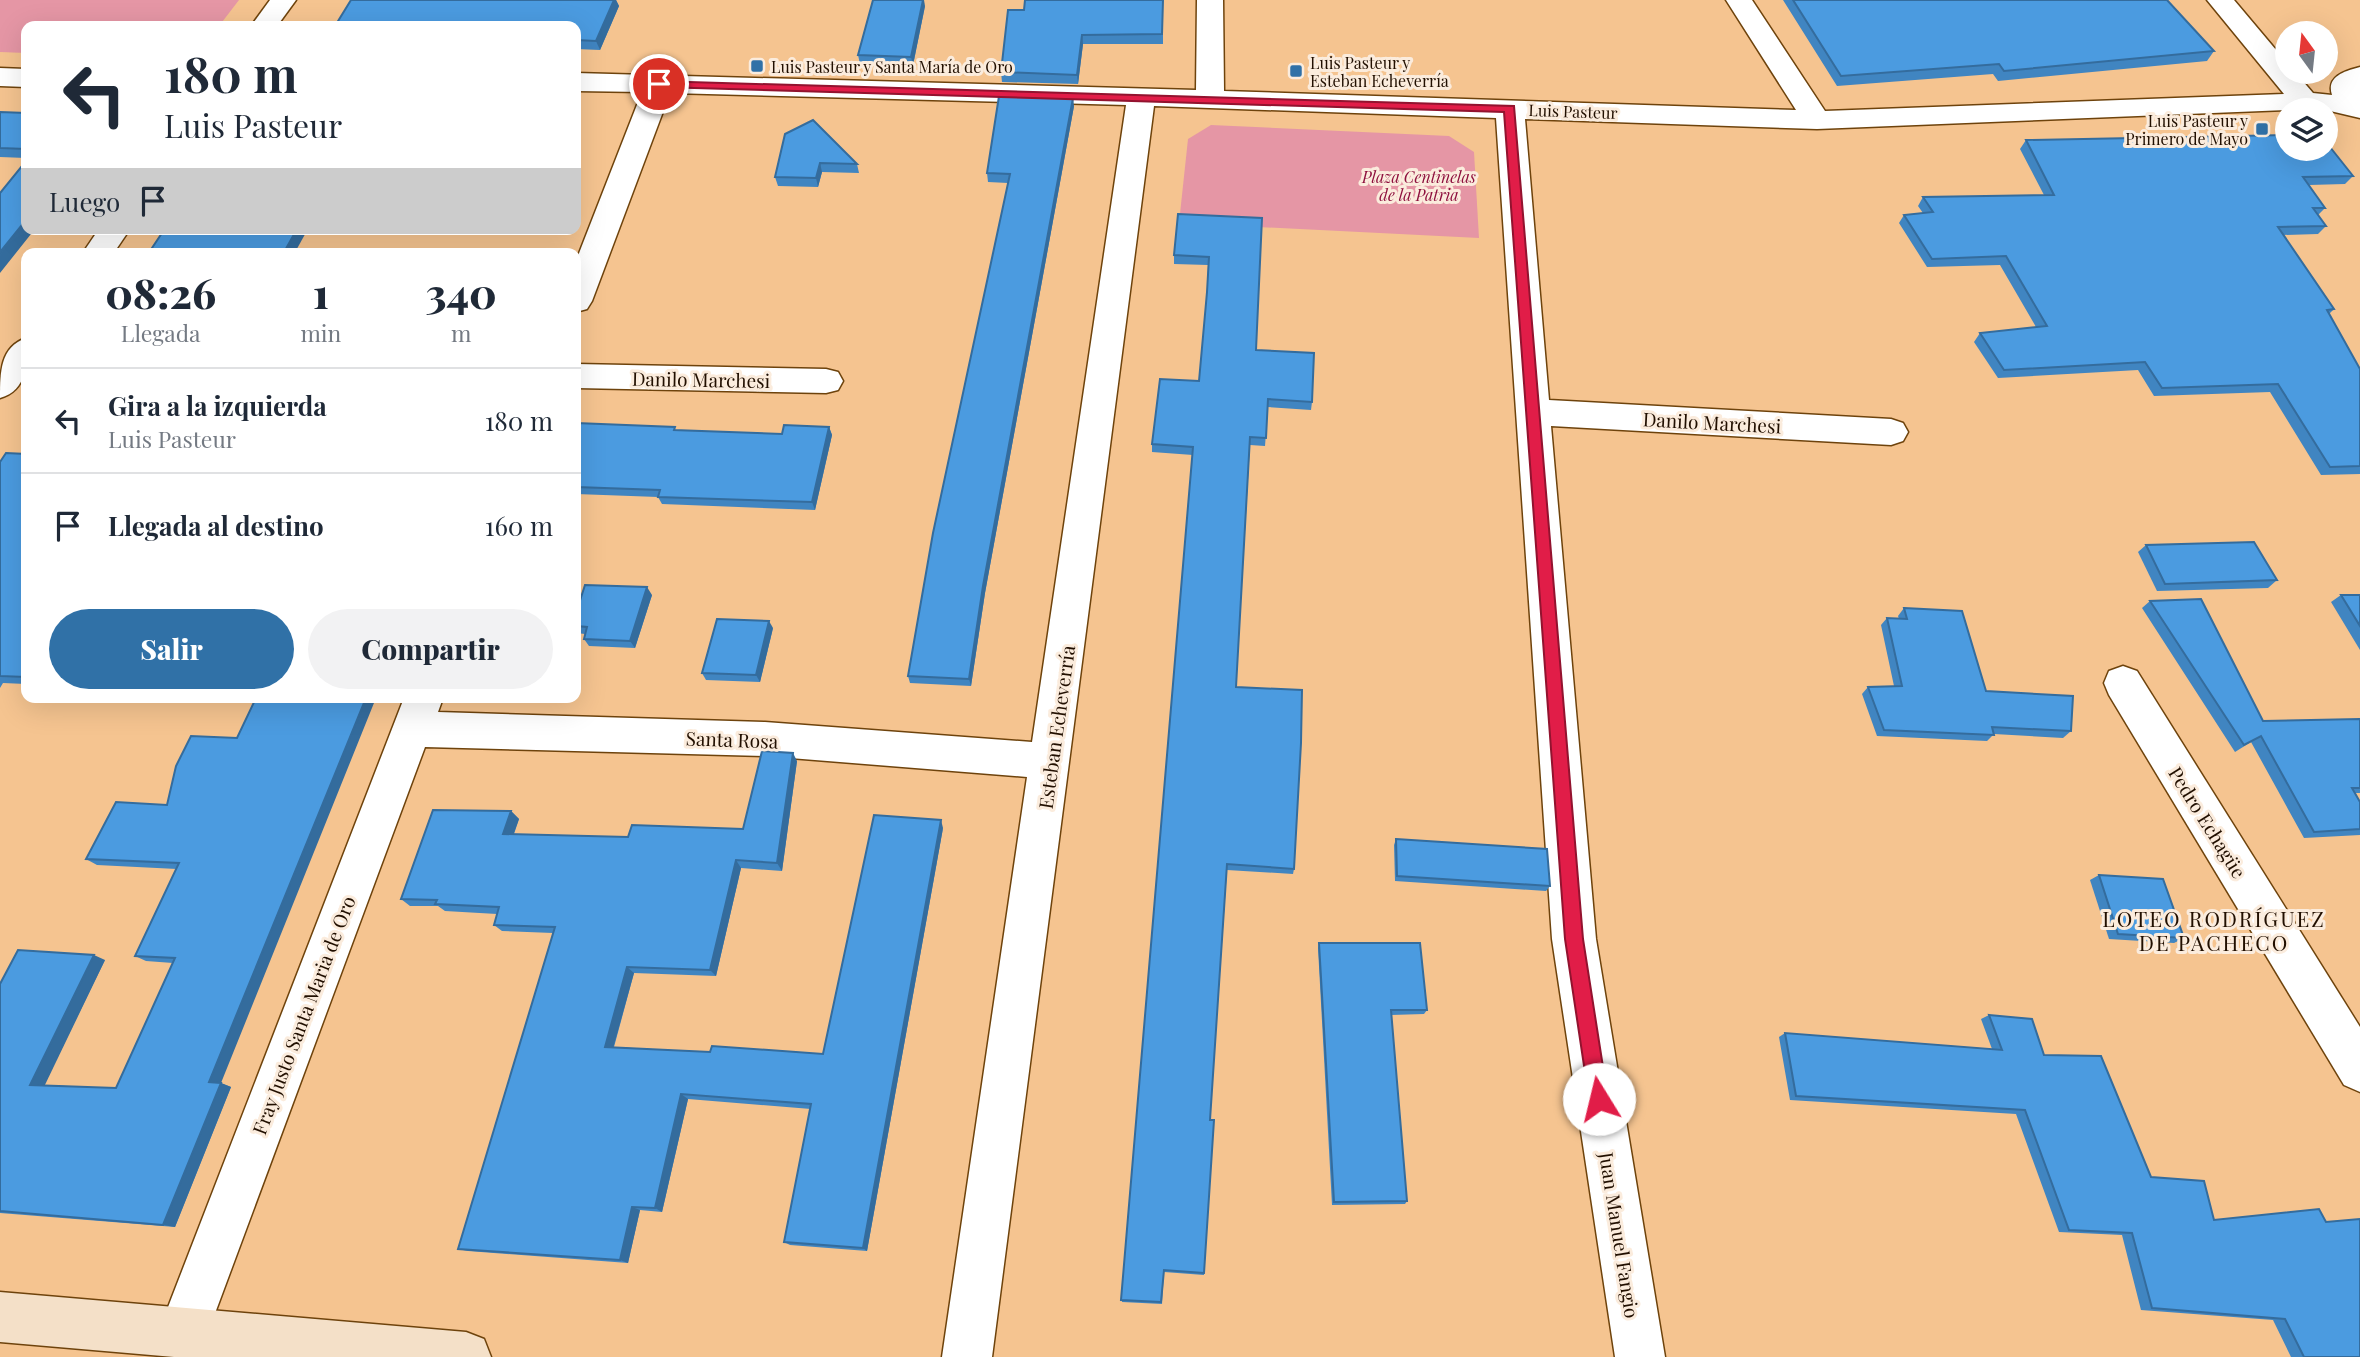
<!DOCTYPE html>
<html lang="es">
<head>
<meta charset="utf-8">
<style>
  :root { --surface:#fff; --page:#f2f2f3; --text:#1f2937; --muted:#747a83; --line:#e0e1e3; --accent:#3071a7 }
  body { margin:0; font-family:"Playfair Display",serif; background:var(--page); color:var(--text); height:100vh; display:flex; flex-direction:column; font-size:26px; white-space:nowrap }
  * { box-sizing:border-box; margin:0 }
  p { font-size:23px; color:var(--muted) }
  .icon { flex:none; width:38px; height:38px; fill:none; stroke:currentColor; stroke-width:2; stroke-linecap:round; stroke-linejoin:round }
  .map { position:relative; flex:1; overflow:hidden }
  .side { position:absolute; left:21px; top:248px; width:560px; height:455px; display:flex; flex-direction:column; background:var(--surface); border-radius:14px; box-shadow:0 7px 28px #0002 }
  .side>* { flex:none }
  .hud { position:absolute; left:21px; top:21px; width:560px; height:214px; border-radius:14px; box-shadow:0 7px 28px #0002; background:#fff; color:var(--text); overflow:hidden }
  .needle { width:46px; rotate:345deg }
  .buttons { position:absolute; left:2275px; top:21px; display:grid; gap:14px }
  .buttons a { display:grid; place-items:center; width:63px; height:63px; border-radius:50%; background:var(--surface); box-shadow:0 7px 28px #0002; font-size:35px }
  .pin { position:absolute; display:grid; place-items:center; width:60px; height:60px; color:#fff; margin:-30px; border:4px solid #fff; border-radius:50%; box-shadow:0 2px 7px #0007 }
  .me { position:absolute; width:77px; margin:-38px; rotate:351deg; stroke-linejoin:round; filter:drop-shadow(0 0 5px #0008) }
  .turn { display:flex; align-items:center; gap:24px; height:147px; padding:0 28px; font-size:32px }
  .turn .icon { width:91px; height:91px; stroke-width:2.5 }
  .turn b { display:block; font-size:49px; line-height:60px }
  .then { display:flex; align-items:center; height:66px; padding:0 28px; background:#0003; gap:14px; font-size:26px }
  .eta { display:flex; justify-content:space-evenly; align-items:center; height:119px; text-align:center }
  .eta b { font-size:42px; font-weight:800; line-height:49px }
  .cta { display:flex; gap:14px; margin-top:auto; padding:14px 28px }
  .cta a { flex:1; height:80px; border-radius:42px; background:var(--accent); color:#fff; font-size:28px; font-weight:800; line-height:80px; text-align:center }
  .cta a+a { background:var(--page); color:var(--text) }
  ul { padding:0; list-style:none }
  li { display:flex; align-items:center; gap:21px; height:105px; padding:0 28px; border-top:2px solid var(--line) }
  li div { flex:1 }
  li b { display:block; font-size:26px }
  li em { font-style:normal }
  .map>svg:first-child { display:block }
  .green { fill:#e596a5 }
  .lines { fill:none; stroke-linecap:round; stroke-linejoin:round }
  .minor-casing { stroke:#6e430c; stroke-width:3 }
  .secondary-casing { stroke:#6e430c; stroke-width:3 }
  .minor { fill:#fff; fill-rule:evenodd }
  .secondary { fill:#f4e0c8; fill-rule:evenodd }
  .wall { fill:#4085c1 }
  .shaded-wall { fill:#346c9d }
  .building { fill:#4b9be0; stroke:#346c9d; stroke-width:2 }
  .route { fill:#e11d48; stroke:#92132f; stroke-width:2 }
  .poi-dot { fill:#3071a7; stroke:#fbecdd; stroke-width:2.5 }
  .labels { text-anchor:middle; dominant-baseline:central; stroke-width:6; stroke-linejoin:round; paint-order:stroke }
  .far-poi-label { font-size:16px; fill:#210f00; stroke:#fbecdd; text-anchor:start }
  .far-street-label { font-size:16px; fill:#210f00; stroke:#fbecdd }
  .far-park-label { font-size:16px; font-style:italic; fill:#8e103e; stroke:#fbecdd }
  .street-label { font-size:19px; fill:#210f00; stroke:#fbecdd }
  .neighbourhood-label { font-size:21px; letter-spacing:2px; fill:#210f00; stroke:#fbecdd }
</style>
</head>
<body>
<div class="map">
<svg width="2360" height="1357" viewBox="0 0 2360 1357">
  <rect width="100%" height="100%" fill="#f5c490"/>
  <g class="green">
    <path d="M0 0H239L219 26H26V53L0 52Z"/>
    <path d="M1211 125 1449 136 1474 152 1479 238 1179 223 1188 139Z"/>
  </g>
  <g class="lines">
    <g class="minor-casing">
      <g id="minor">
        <path d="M270 0H296L277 26H251Z"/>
        <path d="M1197 0H1223L1224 91 1796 110 1726 0H1752L1825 111 2284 94 2207 0H2234L2287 63V72H2295L2313 93 2332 95C2326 77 2344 71 2360 67V118L2326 110H2287L1817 129 1525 119 1549 400 1891 419 1903 423 1908 432 1903 441 1891 445 1551 426 1596 939 1665 1357H1615L1552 939 1496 118 1154 106 992 1357H942L1027 777 765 756 425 747 201 1351 186 1357 165 1351 158 1333 404 698H443L438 712 765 722 1032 742 1126 105 670 93 592 301 587 309 576 312V261L642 92 576 91V73L1196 90Z"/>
        <path d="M0 68 26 69V87L0 86Z"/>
        <path d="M99 229H130L113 254H82Z"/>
        <path d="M26 338C27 363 28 390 0 398 0 373 0 347 26 338Z"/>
        <path d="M576 364 826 369 838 372 843 381 838 390 826 393 576 388Z"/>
        <path d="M2123 666 2137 671 2360 1027V1092L2344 1085 2109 695 2104 683 2109 671Z"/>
      </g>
    </g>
    <g class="secondary-casing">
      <path id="secondary" d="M0 1292 466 1332 484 1339 491 1357H174L0 1342Z"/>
    </g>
    <use href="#minor" class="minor"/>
    <use href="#secondary" class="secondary"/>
  </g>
  <g class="wall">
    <path d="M351 0H616L619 6 600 50 576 49V26Z"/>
    <path d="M1163 0V44H1083L1078 84 1002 82 1001 72 1024 10Z"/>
    <path d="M1783 0H2167L2214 51 2207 61 1998 81 1993 74 1837 86Z"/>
    <path d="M925 6 913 65 860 64 858 55Z"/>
    <path d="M1074 106 985 593 971 686 910 683 908 676 1008 183 988 182 987 173Z"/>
    <path d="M0 112 26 113V158L0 157Z"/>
    <path d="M785 134 857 164 859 173 822 172 818 187 778 186 775 177Z"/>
    <path d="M2026 140 2353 176 2345 184 2309 185 2325 208 2318 215 2326 226 2318 234 2283 235 2334 309 2329 314 2360 369V474L2321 475 2270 392 2154 396 2138 370 1998 378 1974 342 1980 333 2036 327 2000 265 1927 267 1899 223 1904 215 1923 213 1918 206 1923 197 2044 195 2020 149Z"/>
    <path d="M1262 218 1256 350 1312 402 1311 410 1268 407 1265 446 1250 445 1236 687 1294 869 1293 874 1227 870 1210 1120H1214L1204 1275 1164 1272 1162 1304 1122 1302 1193 455 1152 452V444L1199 381 1207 292 1208 265 1174 264V255Z"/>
    <path d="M576 423 677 430 782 434 829 427 832 435 815 510 662 504 658 497 576 494Z"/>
    <path d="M26 454V684L3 683 0 688V462Z"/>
    <path d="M2146 545 2277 580 2268 588 2157 591 2138 552Z"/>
    <path d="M652 595 635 648 589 646 584 639 585 634 576 633V613Z"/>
    <path d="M2341 595H2360V650L2331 602Z"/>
    <path d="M2150 601 2263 721 2360 719V793H2355L2360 802V835L2304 838 2251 742 2235 752 2142 608Z"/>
    <path d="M1904 608 1986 691 2071 731 2063 738 1994 734 1987 741 1877 736 1862 694 1868 687 1894 686 1881 625 1887 618 1899 619 1898 616Z"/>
    <path d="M773 628 760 682 706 680 702 673Z"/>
    <path d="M797 761 782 871 741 868 716 976 634 973 614 1047 710 1052 823 1054 943 828 867 1251 790 1245 784 1242 811 1109 688 1099 662 1212 640 1210 628 1263 468 1251 458 1249 553 933 502 931 494 925 497 914 445 911 438 906H410L401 899 511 811 519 819 514 834 628 837 743 829Z"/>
    <path d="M176 766 221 1083 231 1087 175 1227 0 1213V984L105 960 44 1085 116 1088 173 963 146 961 135 956 177 869 97 865 86 859 167 805Z"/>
    <path d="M1396 839 1550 886 1546 891 1395 881 1394 845Z"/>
    <path d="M2099 875 2184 938 2174 943 2109 939 2090 880Z"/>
    <path d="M1319 943 1427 1010 1424 1014 1391 1015 1407 1201 1405 1204 1332 1205 1318 948Z"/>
    <path d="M1989 1015 2044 1055 2151 1177 2214 1220 2360 1357H2291L2273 1320 2141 1310 2122 1235 2059 1232 2016 1114 1790 1100 1779 1037 1785 1033 1992 1049 1981 1019Z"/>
  </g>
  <g class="shaded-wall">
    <path d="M614 0H616L619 6 600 50 596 41Z"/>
    <path d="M923 0H924L925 6 913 65 911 57Z"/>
    <path d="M1082 35 1083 44 1078 84 1077 75Z"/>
    <path d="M1073 98 1074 106 985 593 971 686 969 679 983 586Z"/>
    <path d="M820 163 822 172 818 187 816 178Z"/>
    <path d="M26 220V229H35L0 273V252Z"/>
    <path d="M297 229H308L294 254H283Z"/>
    <path d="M829 427 832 435 815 510 812 502Z"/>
    <path d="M647 587 652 595 635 648 630 641Z"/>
    <path d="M769 621 773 628 760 682 756 675Z"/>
    <path d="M366 698H376L221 1083 231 1087 175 1227 163 1225 209 1082Z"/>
    <path d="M793 753 797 761 782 871 777 863Z"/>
    <path d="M511 811 519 819 511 841 503 834Z"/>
    <path d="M941 820 943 828 867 1251 863 1248Z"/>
    <path d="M736 860 741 868 716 976 710 970Z"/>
    <path d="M94 955 105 960 43 1089 30 1085Z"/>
    <path d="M627 967 634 973 612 1052 605 1047Z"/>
    <path d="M681 1094 688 1099 662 1212 655 1208Z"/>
    <path d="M632 1207 640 1210 628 1263 620 1260Z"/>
  </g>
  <g class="building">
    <path d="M351 0H614L596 41 576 40V26H335Z"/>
    <path d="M873 0H923L911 57 858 55Z"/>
    <path d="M1025 0H1163L1162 34 1082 35 1077 75 1001 72 1008 10H1024Z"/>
    <path d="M1793 0H2167L2214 51 2004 71 1999 64 1841 76Z"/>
    <path d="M999 96 1073 98 983 586 969 679 908 676 933 533 1010 174 987 173Z"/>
    <path d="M0 112 26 113V149L0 148Z"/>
    <path d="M813 120 857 164 820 163 816 178 775 177 785 134Z"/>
    <path d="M2287 135V149H2326V142L2353 176 2303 177 2325 208H2313L2326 226 2278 227 2334 309 2327 310 2360 369V466L2330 467 2278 384 2162 388 2145 362 2004 370 1980 333 2047 326 2006 256 1932 259 1904 215 1933 212 1923 197 2054 195 2026 140Z"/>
    <path d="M26 161V220L0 252V193Z"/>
    <path d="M1178 214 1262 218 1256 350 1314 353 1312 402 1268 399 1266 438 1250 437 1236 687 1302 690 1301 743 1294 869 1227 864 1210 1120H1214L1204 1273 1164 1270 1161 1302 1121 1300 1193 447 1152 444 1160 379 1199 381 1207 292 1209 257 1174 255Z"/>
    <path d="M185 229H297L283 254H148L164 230H184Z"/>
    <path d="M576 423 675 427 674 430 782 434 784 425 829 427 812 502 658 497 660 490 576 487Z"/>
    <path d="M6 453 26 454V677L0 676V462Z"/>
    <path d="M2254 542 2277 580 2165 584 2146 545Z"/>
    <path d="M585 585 647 587 630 641 584 639 587 627 576 626V613Z"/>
    <path d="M2341 595H2360V626Z"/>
    <path d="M2201 599 2263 721 2360 719V788H2352L2360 802V829L2314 832 2261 736 2244 745 2150 601Z"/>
    <path d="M1904 608 1962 611 1986 691 2073 696 2071 731 1992 727 1994 735 1884 730 1868 687 1902 686 1887 618 1907 619Z"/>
    <path d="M717 619 769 621 756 675 702 673Z"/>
    <path d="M256 698H366L209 1082 221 1083 163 1225 0 1211V984L18 950 94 955 30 1085 116 1088 175 958 135 956 179 863 86 859 116 802 167 805 176 766 191 736 237 738Z"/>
    <path d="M762 751 793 753 777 863 736 860 710 970 627 967 605 1047 710 1052 712 1046 823 1054 874 815 941 820 863 1248 784 1242 811 1104 681 1094 655 1208 632 1207 620 1260 458 1249 555 927 494 925 499 907 435 904 437 900 401 899 433 810 511 811 503 834 628 837 632 825 743 829Z"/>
    <path d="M1396 839 1547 849 1550 886 1397 876Z"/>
    <path d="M2099 875 2163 879 2184 938 2118 934Z"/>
    <path d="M1319 943H1420L1427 1010H1391L1407 1201 1334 1202Z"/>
    <path d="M1989 1015 2032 1019 2044 1055 2101 1056 2151 1177 2204 1181 2214 1220 2319 1209 2326 1222 2360 1219V1357H2304L2285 1319 2152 1308 2132 1233 2069 1230 2025 1110 1796 1096 1785 1033 2002 1050Z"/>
  </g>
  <path class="route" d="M655 81 1514 106 1583 939 1608 1099 1606 1106 1599 1109 1592 1106 1589 1099 1565 939 1504 112 659 87 655 86Z"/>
  <g class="poi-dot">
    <rect x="750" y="59" width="14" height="14" rx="3.5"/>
    <rect x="1289" y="64" width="14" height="14" rx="3.5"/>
    <rect x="2255" y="122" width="14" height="14" rx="3.5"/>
  </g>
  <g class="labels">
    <g class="far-poi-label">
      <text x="1310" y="62">Luis Pasteur y<tspan x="1310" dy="18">Esteban Echeverría</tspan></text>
      <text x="771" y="66">Luis Pasteur y Santa María de Oro</text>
      <text x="2248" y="120" text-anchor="end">Luis Pasteur y<tspan x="2248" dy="18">Primero de Mayo</tspan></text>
    </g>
    <g class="far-street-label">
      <text transform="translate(1573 111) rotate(2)">Luis Pasteur</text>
    </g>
    <g class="far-park-label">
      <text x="1419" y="176">Plaza Centinelas<tspan x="1419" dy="18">de la Patria</tspan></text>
    </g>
    <g class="street-label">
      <text transform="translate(701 379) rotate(1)">Danilo Marchesi</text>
      <text transform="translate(1712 422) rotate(3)">Danilo Marchesi</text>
      <text transform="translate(1056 727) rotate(-82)">Esteban Echeverría</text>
      <text transform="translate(732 739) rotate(2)">Santa Rosa</text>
      <text transform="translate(2208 822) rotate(58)">Pedro Echagüe</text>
      <text transform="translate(303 1015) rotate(-69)">Fray Justo Santa Maria de Oro</text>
      <text transform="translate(1620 1235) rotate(81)">Juan Manuel Fangio</text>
    </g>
    <g class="neighbourhood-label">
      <text x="2214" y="918">LOTEO RODRÍGUEZ<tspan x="2214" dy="24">DE PACHECO</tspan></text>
    </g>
  </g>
</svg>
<div class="buttons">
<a><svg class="needle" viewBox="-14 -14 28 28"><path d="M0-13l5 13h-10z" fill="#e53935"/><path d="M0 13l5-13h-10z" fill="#747a83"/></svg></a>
<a><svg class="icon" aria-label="layers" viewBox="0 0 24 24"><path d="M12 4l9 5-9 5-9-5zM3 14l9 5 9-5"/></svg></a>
</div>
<div class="pin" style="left:659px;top:84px;background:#d93025"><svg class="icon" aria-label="arrive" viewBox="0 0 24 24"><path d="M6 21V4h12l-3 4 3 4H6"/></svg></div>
<svg class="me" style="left:1599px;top:1099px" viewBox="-20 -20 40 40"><circle r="19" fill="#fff"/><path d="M0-13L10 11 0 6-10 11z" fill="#e11d48"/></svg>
<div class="hud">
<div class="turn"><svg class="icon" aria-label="left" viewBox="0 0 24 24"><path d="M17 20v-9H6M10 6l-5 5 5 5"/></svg><div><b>180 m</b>Luis Pasteur</div></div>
<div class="then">Luego<svg class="icon" aria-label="arrive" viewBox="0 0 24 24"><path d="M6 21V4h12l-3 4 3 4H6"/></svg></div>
</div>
<section class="side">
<div class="eta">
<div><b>08:26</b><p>Llegada</p></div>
<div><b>1</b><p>min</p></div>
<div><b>340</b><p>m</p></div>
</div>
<ul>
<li><svg class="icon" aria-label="left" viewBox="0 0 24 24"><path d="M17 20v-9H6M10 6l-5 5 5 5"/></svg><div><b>Gira a la izquierda</b><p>Luis Pasteur</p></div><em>180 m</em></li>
<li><svg class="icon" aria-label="arrive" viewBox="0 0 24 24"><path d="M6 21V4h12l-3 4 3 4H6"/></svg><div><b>Llegada al destino</b></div><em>160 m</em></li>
</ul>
<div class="cta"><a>Salir</a><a>Compartir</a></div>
</section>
</div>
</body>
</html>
